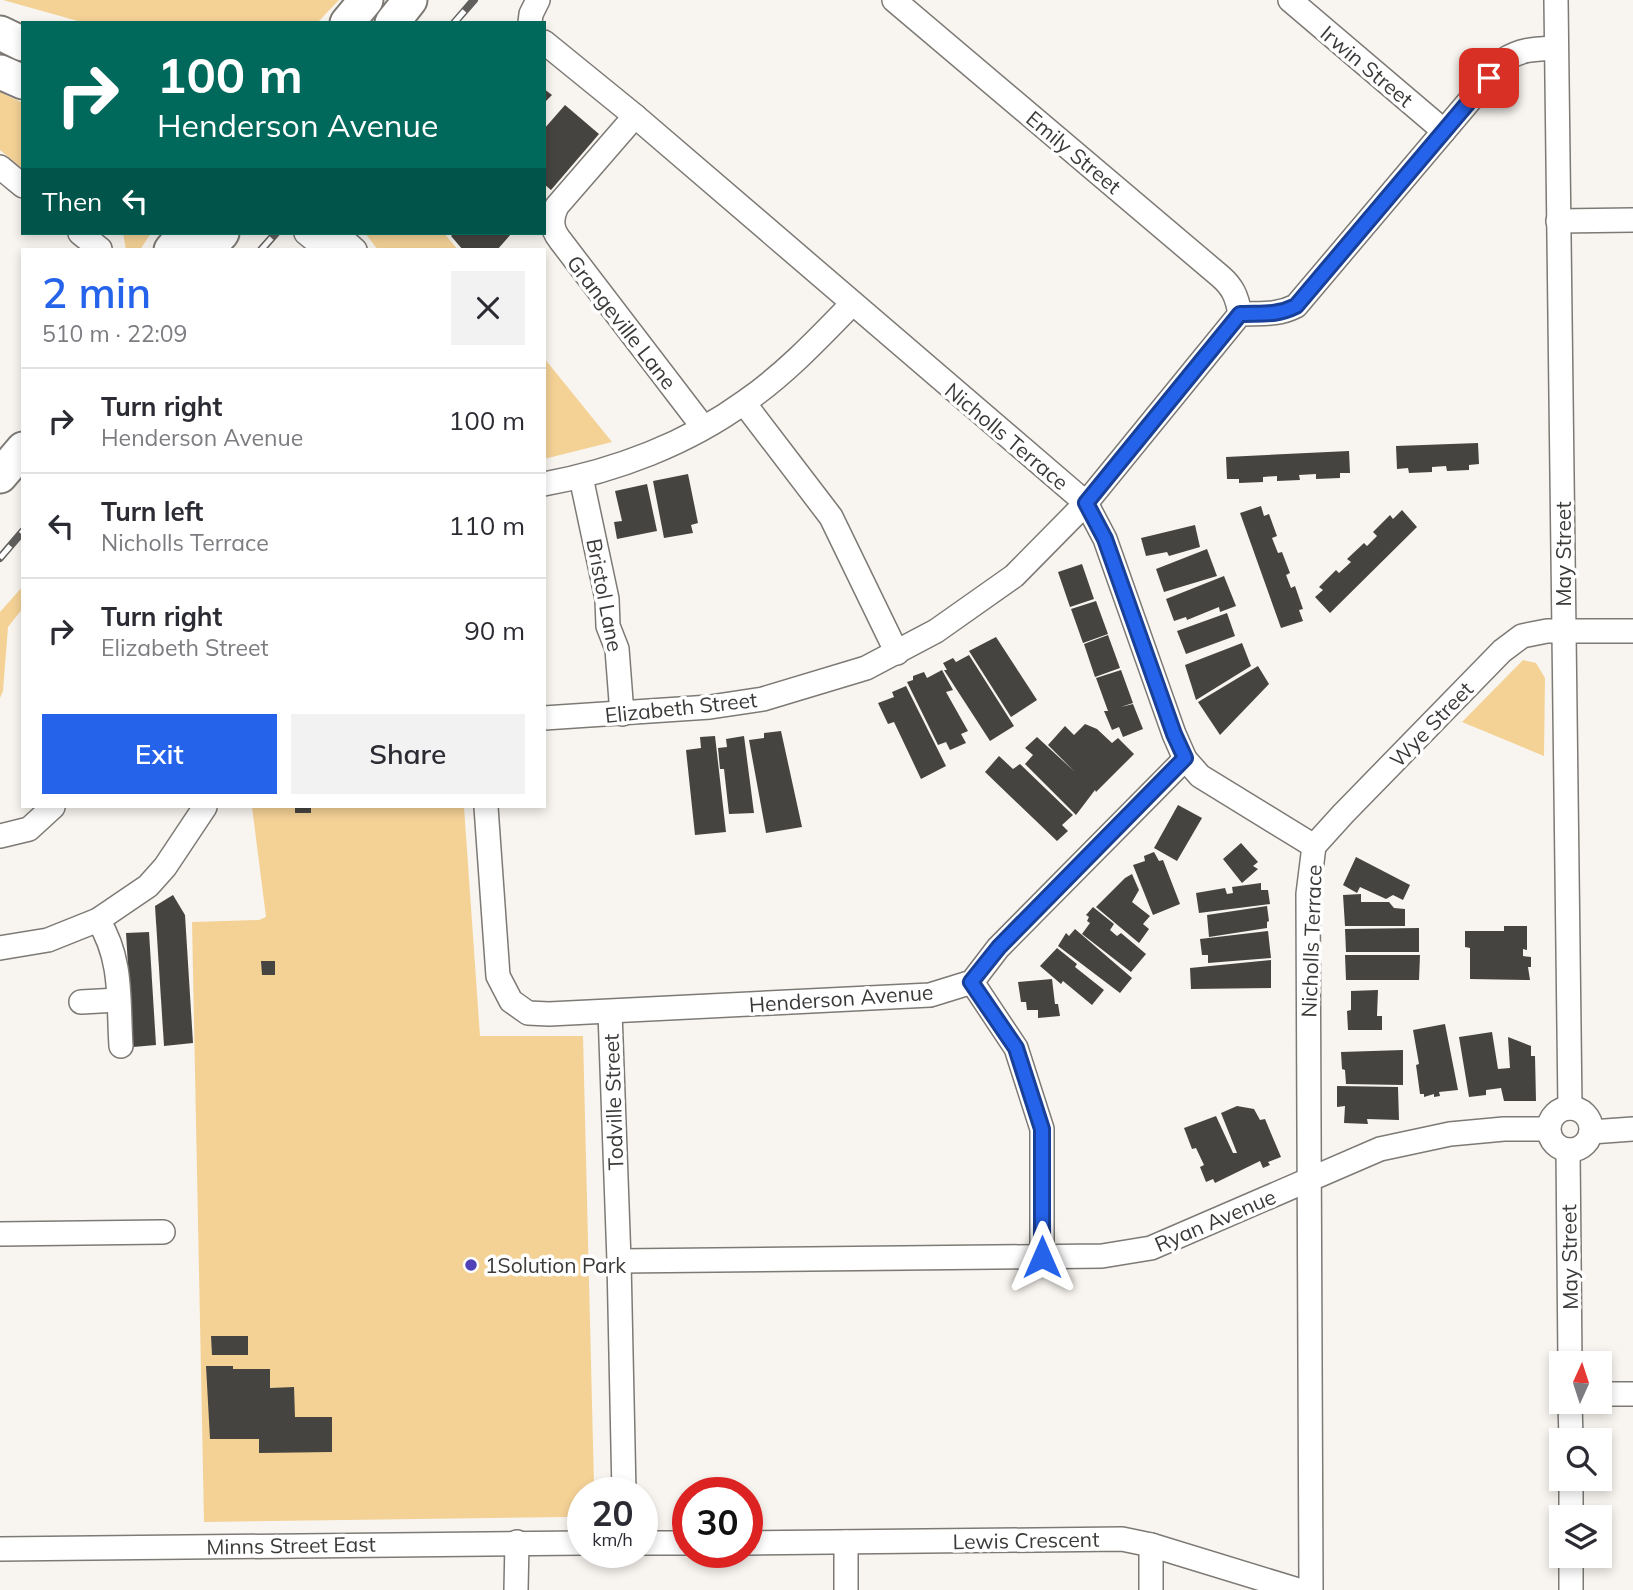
<!DOCTYPE html>
<html lang="en">
<head>
<meta charset="utf-8">
<style>
  :root { --surface:#fff; --page:#f2f2f3; --text:#2b2b33; --muted:#7c7c81; --line:#e1e1e2; --accent:#2563eb }
  body { margin:0; font-family:Mulish,sans-serif; background:var(--page); color:var(--text); height:100vh; display:flex; flex-direction:column; font-size:26px; white-space:nowrap }
  * { box-sizing:border-box; margin:0 }
  p { font-size:23px; color:var(--muted) }
  .icon { flex:none; width:38px; height:38px; fill:none; stroke:currentColor; stroke-width:2; stroke-linecap:round; stroke-linejoin:round }
  .map { position:relative; flex:1; overflow:hidden }
  .sheet { position:absolute; left:21px; top:248px; width:525px; height:560px; display:flex; flex-direction:column; background:var(--surface); border-radius:0px; box-shadow:0 4px 10px #0003 }
  .sheet>* { flex:none }
  .top-card { position:absolute; left:21px; top:21px; width:525px; height:214px; border-radius:0px; box-shadow:0 4px 10px #0003; background:#00695c; color:#fff; overflow:hidden }
  .needle { width:46px; rotate:3deg }
  .controls { position:absolute; left:1549px; top:1351px; display:grid; gap:14px }
  .controls a { display:grid; place-items:center; width:63px; height:63px; border-radius:0px; background:var(--surface); box-shadow:0 4px 10px #0003; font-size:35px }
  .speed { position:absolute; left:567px; top:1477px; display:flex; gap:14px; font-size:35px; font-weight:700; text-align:center }
  .speed>* { display:grid; place-content:center; width:91px; height:91px; border-radius:50%; background:var(--surface); box-shadow:0 4px 10px #0003; line-height:1 }
  .speed small { font-size:18px; font-weight:400 }
  .speed .limit { border:10px solid #d22; background:#fff; color:#111 }
  .pin { position:absolute; display:grid; place-items:center; width:60px; height:60px; color:#fff; margin:-30px; border-radius:14px; box-shadow:0 4px 10px #0006 }
  .me { position:absolute; width:77px; margin:-38px; rotate:0deg; stroke-linejoin:round; filter:drop-shadow(0 0 5px #0008) }
  .turn { display:flex; align-items:center; gap:24px; height:147px; padding:0 21px; font-size:32px }
  .turn .icon { width:91px; height:91px; stroke-width:2.5 }
  .turn b { display:block; font-size:49px; line-height:60px }
  .then { display:flex; align-items:center; height:66px; padding:0 21px; background:#0003; gap:14px; font-size:26px }
  .round { display:grid; place-items:center; flex:none; width:74px; height:74px; border-radius:0px; background:var(--page) }
  .headline { display:flex; align-items:center; justify-content:space-between; height:119px; padding:0 21px }
  h1 { font-size:42px; font-weight:600; line-height:52px; color:var(--accent) }
  .action { display:flex; gap:14px; margin-top:auto; padding:14px 21px }
  .action a { flex:1; height:80px; border-radius:0px; background:var(--accent); color:#fff; font-size:28px; font-weight:600; line-height:80px; text-align:center }
  .action a+a { background:var(--page); color:var(--text) }
  ul { padding:0; list-style:none }
  li { display:flex; align-items:center; gap:21px; height:105px; padding:0 21px; border-top:2px solid var(--line) }
  li div { flex:1 }
  li b { display:block; font-size:26px }
  li em { font-style:normal }
  .map>svg:first-child { display:block }
  .green { fill:#f4d296 }
  .building { fill:#464440 }
  .lines { fill:none; stroke-linecap:round; stroke-linejoin:round }
  .minor-casing { stroke:#7d7a75; stroke-width:26 }
  .secondary-casing { stroke:#7d7a75; stroke-width:37 }
  .minor { stroke:#fff; stroke-width:23 }
  .secondary { stroke:#fff; stroke-width:33 }
  .rail-casing { stroke:#615f5d; stroke-width:8 }
  .rail { stroke:#fff; stroke-width:5; stroke-dasharray:16; stroke-linecap:butt }
  .route-casing { stroke:#184099; stroke-width:18 }
  .route { stroke:#2563eb; stroke-width:12 }
  .poi-dot { fill:#5141b8; stroke:#fff; stroke-width:2.5 }
  .labels { text-anchor:middle; dominant-baseline:central; stroke-width:7; stroke-linejoin:round; paint-order:stroke }
  .street-label { font-size:21px; fill:#3b3a38; stroke:#fff }
  .poi-label { font-size:21px; fill:#3b3a38; stroke:#fff; text-anchor:start }
</style>
</head>
<body>
<div class="map">
<svg width="1633" height="1590" viewBox="0 0 1633 1590">
  <rect width="100%" height="100%" fill="#f8f5f0"/>
  <g class="green">
    <path d="M3 0H339L317 23H85Z"/>
    <path d="M0 92 23 103V169L0 150Z"/>
    <path d="M123 233H151L140 250H126Z"/>
    <path d="M365 233H444L458 250H378Z"/>
    <path d="M544 358 612 442 544 459Z"/>
    <path d="M23 586V608L8 627 3 691 0 698V612Z"/>
    <path d="M1523 660 1536 663 1545 678 1544 756 1462 722Z"/>
    <path d="M252 807H464L480 1036H583L594 1484 587 1493H583V1498L568 1517 204 1522 192 922 259 920 266 917Z"/>
  </g>
  <g class="building">
    <path d="M544 89 552 95 544 103Z"/>
    <path d="M565 105 599 134 551 190 544 184V129Z"/>
    <path d="M454 233H512L497 250H463L451 236Z"/>
    <path d="M1478 443 1479 464 1469 465V470L1447 471 1446 466 1432 467V472L1409 473 1408 468 1397 469 1396 446Z"/>
    <path d="M1349 451 1350 473H1340V478L1316 479V474L1299 475 1300 480 1277 481V476L1263 477V482L1239 483V479H1227L1226 457Z"/>
    <path d="M688 474 698 523 691 525 693 533 664 538 653 481Z"/>
    <path d="M647 484 657 531 617 539 614 522 622 521 615 491Z"/>
    <path d="M1261 506 1264 516 1269 514 1277 536 1272 538 1278 553 1282 552 1290 573 1286 575 1291 588 1295 586 1303 609 1299 610 1303 621 1281 628 1240 513Z"/>
    <path d="M1402 510 1417 527 1330 613 1315 597 1323 590 1319 587 1336 570 1339 573 1351 562 1347 559 1364 543 1367 546 1377 536 1373 532 1390 515 1393 519Z"/>
    <path d="M1195 525 1200 547 1169 556 1167 552 1146 556 1141 538Z"/>
    <path d="M1207 549 1217 576 1164 592 1156 569Z"/>
    <path d="M1082 564 1094 599 1070 607 1058 572Z"/>
    <path d="M1224 576 1236 606 1220 612 1219 607 1187 620 1186 617 1174 621 1166 599Z"/>
    <path d="M1096 601 1108 634 1083 643 1071 609Z"/>
    <path d="M1227 613 1235 636 1186 654 1177 631Z"/>
    <path d="M1108 635 1120 668 1095 677 1084 644Z"/>
    <path d="M996 637 1037 700 1011 717 969 651Z"/>
    <path d="M1242 643 1251 666 1196 700 1185 665Z"/>
    <path d="M969 655 1014 726 990 741 944 670H947L943 663 953 658 956 662Z"/>
    <path d="M1258 666 1269 684 1220 735 1198 702Z"/>
    <path d="M942 670 953 690 946 692 968 731 961 734 966 743 950 750 946 742 938 745 907 682 913 680V676L924 672 927 678Z"/>
    <path d="M1121 670 1133 703 1121 707 1133 704 1143 729 1123 737 1119 727 1112 730 1104 711H1108L1096 678Z"/>
    <path d="M906 686 946 766 921 779 894 722 888 724 878 703 894 697 892 692Z"/>
    <path d="M1085 724 1097 729 1112 743 1118 738 1134 754 1096 792 1095 790 1076 815 1025 764 1033 755 1025 748 1037 737 1075 772 1048 745 1065 726 1074 735Z"/>
    <path d="M781 731 802 827 766 833 749 740 764 738V733Z"/>
    <path d="M715 736 726 832 695 835 686 750 701 748 700 737Z"/>
    <path d="M744 736 754 813 729 814 724 769H720L718 748 727 747 726 739Z"/>
    <path d="M999 756 1013 769 1020 764 1073 815 1062 825 1068 831 1057 841 985 772Z"/>
    <path d="M1178 805 1202 818 1177 861 1154 848Z"/>
    <rect x="295" y="807" width="16" height="6"/>
    <path d="M1241 843 1258 862 1253 866 1258 869 1242 883 1223 859Z"/>
    <path d="M1154 852 1159 861 1163 860 1180 904 1153 915 1133 865 1145 861 1144 856Z"/>
    <path d="M1356 857 1410 885 1403 900 1393 895 1386 899 1360 887 1357 893 1343 885Z"/>
    <path d="M1132 874 1139 890 1132 902 1150 916 1143 924 1149 929 1139 943 1096 907 1125 878Z"/>
    <path d="M1261 883V890H1268L1270 904 1199 913 1196 893 1225 888 1227 894 1233 893 1232 887Z"/>
    <path d="M1361 894V902H1389L1394 908 1405 909V926H1345L1343 895Z"/>
    <path d="M173 895 185 915 193 1043 164 1046 155 906Z"/>
    <path d="M1267 906 1269 921 1267 922V928L1209 937 1207 915Z"/>
    <path d="M1093 907 1114 924 1110 930 1117 936 1121 933 1146 954 1131 972 1082 934 1090 923 1087 921 1089 917 1086 915Z"/>
    <path d="M1504 926H1527V950L1523 949V956L1531 957V967H1528L1530 980 1470 979V948L1465 947V931H1504Z"/>
    <path d="M1419 928V952H1346L1345 929Z"/>
    <path d="M1075 929 1132 978 1120 993 1058 946 1066 933 1069 936Z"/>
    <path d="M1268 931 1271 958 1208 963V955H1202L1200 939Z"/>
    <path d="M149 932 156 1045 133 1047 126 933Z"/>
    <path d="M1057 948 1077 964 1075 967 1104 990 1092 1005 1063 981 1061 984 1040 966Z"/>
    <path d="M1345 955H1420L1419 980H1346Z"/>
    <path d="M1271 960V988L1191 989 1190 968Z"/>
    <path d="M261 961H275V975H262Z"/>
    <path d="M1052 979 1055 1004H1058L1060 1016 1038 1018V1010H1027L1026 1002H1021L1018 982Z"/>
    <path d="M1378 990 1377 1016H1382V1030H1348L1347 1011 1351 1010V991Z"/>
    <path d="M1445 1024 1458 1090 1439 1092 1440 1096 1434 1097V1094L1424 1097V1094H1420L1416 1065 1419 1064 1413 1030Z"/>
    <path d="M1492 1032 1498 1069 1510 1068 1508 1037 1531 1046V1056H1535L1536 1101H1504L1501 1088 1486 1090V1095L1469 1097 1459 1037Z"/>
    <path d="M1403 1050V1085L1346 1084 1345 1070 1342 1069 1341 1052Z"/>
    <path d="M1337 1086 1398 1087 1399 1120 1367 1119 1368 1124 1344 1123 1345 1106 1337 1107Z"/>
    <path d="M1237 1106 1254 1109 1260 1120 1265 1119 1281 1157 1268 1162 1270 1165 1263 1168 1260 1161 1215 1183 1213 1179 1206 1182 1200 1167 1204 1165 1196 1148 1192 1149 1184 1128 1216 1116 1233 1153H1237L1221 1113Z"/>
    <path d="M211 1336H248V1355H212Z"/>
    <path d="M206 1366H233V1369H270V1388L294 1387 295 1417H332V1452L259 1453V1439H210Z"/>
  </g>
  <g class="lines">
    <g class="minor-casing">
      <g id="minor">
        <path d="M894 0 1220 276C1233 287 1237 297 1240 314"/>
        <path d="M1290 0 1444 131"/>
        <path d="M1556 0 1570 1108"/>
        <path d="M530 23 531 14 538 0"/>
        <path d="M544 42 635 116 1086 503 1105 539 1174 734 1185 759 1200 776 1314 846 1308 894 1311 1590"/>
        <path d="M635 116 557 206C551 218 551 229 560 240L703 427"/>
        <path d="M0 167 23 186"/>
        <path d="M1558 221 1633 220"/>
        <path d="M80 233 100 249"/>
        <path d="M306 233 327 250"/>
        <path d="M336 233 355 250"/>
        <path d="M744 403 831 517 897 653"/>
        <path d="M581 477 607 599 608 626 617 649 622 714"/>
        <path d="M544 484C615 471 687 444 746 401 785 374 819 338 852 304"/>
        <path d="M544 718 710 707 763 699 866 668 936 631 1014 576 1086 503 1240 314C1261 313 1276 316 1296 306L1504 60C1521 49 1536 49 1555 48"/>
        <path d="M486 807 498 976 511 1001 528 1013 549 1014 930 995 972 982 998 948 1185 759"/>
        <path d="M0 836 29 829 53 807"/>
        <path d="M1314 846 1343 814 1502 651 1522 636 1547 631H1633"/>
        <path d="M98 920C123 960 118 1000 121 1046"/>
        <path d="M0 948 48 940 98 920 148 886 165 867 205 807"/>
        <path d="M972 982 1016 1048 1042 1129V1257"/>
        <path d="M81 1002 118 1000"/>
        <path d="M610 1012 619 1261 624 1493"/>
        <circle cx="1570" cy="1129" r="21"/>
        <path d="M1591 1132 1633 1129"/>
        <path d="M1568 1150 1570 1363"/>
        <path d="M0 1234 163 1232"/>
        <path d="M619 1261 1102 1256 1151 1248 1380 1149 1450 1134 1504 1129H1548"/>
        <path d="M1600 1394H1633"/>
        <path d="M1570 1402 1571 1440"/>
        <path d="M1571 1479V1517"/>
        <path d="M846 1542V1590"/>
        <path d="M642 1543H688"/>
        <path d="M747 1543 1122 1539 1151 1545 1298 1590"/>
        <path d="M1151 1545V1590"/>
        <path d="M0 1549 583 1543"/>
        <path d="M1571 1556V1590"/>
        <path d="M516 1590 517 1542"/>
      </g>
    </g>
    <g class="secondary-casing">
      <g id="secondary">
        <path d="M347 23 366 0"/>
        <path d="M392 23 410 0"/>
        <path d="M0 33 23 44"/>
        <path d="M0 72 23 82"/>
        <path d="M171 250 185 233"/>
        <path d="M207 250 222 233"/>
        <path d="M0 476 23 449"/>
      </g>
    </g>
    <use href="#minor" class="minor"/>
    <use href="#secondary" class="secondary"/>
    <g class="rail-casing">
      <g id="rail">
        <path d="M454 23 474 0"/>
        <path d="M261 250 276 233"/>
        <path d="M0 558 23 531"/>
      </g>
    </g>
    <use href="#rail" class="rail"/>
  </g>
  <g class="lines">
    <g class="route-casing">
      <path id="route" d="M1042 1257V1129L1016 1048 971 982 999 947 1185 758 1174 734 1105 539 1086 503 1240 314C1261 313 1276 316 1296 306L1489 78"/>
    </g>
    <use href="#route" class="route"/>
  </g>
  <circle class="poi-dot" cx="471" cy="1265" r="7"/>
  <g class="labels">
    <g class="street-label">
      <text transform="translate(1367 66) rotate(40)">Irwin Street</text>
      <text transform="translate(1074 152) rotate(40)">Emily Street</text>
      <text transform="translate(622 322) rotate(52)">Grangeville Lane</text>
      <text transform="translate(1007 436) rotate(40)">Nicholls Terrace</text>
      <text transform="translate(1563 554) rotate(-90)">May Street</text>
      <text transform="translate(605 595) rotate(79)">Bristol Lane</text>
      <text transform="translate(681 707) rotate(-6)">Elizabeth Street</text>
      <text transform="translate(1431 724) rotate(-46)">Wye Street</text>
      <text transform="translate(1311 941) rotate(-88)">Nicholls Terrace</text>
      <text transform="translate(841 998) rotate(-4)">Henderson Avenue</text>
      <text transform="translate(613 1102) rotate(-92)">Todville Street</text>
      <text transform="translate(1215 1220) rotate(-23)">Ryan Avenue</text>
      <text transform="translate(1569 1257) rotate(-91)">May Street</text>
      <text transform="translate(1026 1540) rotate(-1)">Lewis Crescent</text>
      <text transform="translate(291 1545) rotate(-1)">Minns Street East</text>
    </g>
    <g class="poi-label">
      <text x="485" y="1265">1Solution Park</text>
    </g>
  </g>
</svg>
<div class="controls">
<a><svg class="needle" viewBox="-14 -14 28 28"><path d="M0-13l5 13h-10z" fill="#e53935"/><path d="M0 13l5-13h-10z" fill="#7c7c81"/></svg></a>
<a><svg class="icon" aria-label="search" viewBox="0 0 24 24"><circle cx="10" cy="10" r="6"/><path d="M15 15l6 6"/></svg></a>
<a><svg class="icon" aria-label="layers" viewBox="0 0 24 24"><path d="M12 4l9 5-9 5-9-5zM3 14l9 5 9-5"/></svg></a>
</div>
<div class="speed"><div>20<small>km/h</small></div><div class="limit">30</div></div>
<div class="pin" style="left:1489px;top:78px;background:#d93025"><svg class="icon" aria-label="arrive" viewBox="0 0 24 24"><path d="M6 21V4h12l-3 4 3 4H6"/></svg></div>
<svg class="me" style="left:1042px;top:1257px" viewBox="-20 -20 40 40"><path d="M0-17L14 15 0 8-14 15z" fill="#2563eb" stroke="#fff" stroke-width="4"/></svg>
<div class="top-card">
<div class="turn"><svg class="icon" aria-label="right" viewBox="0 0 24 24"><path d="M7 20v-9h11M14 6l5 5-5 5"/></svg><div><b>100 m</b>Henderson Avenue</div></div>
<div class="then">Then<svg class="icon" aria-label="left" viewBox="0 0 24 24"><path d="M17 20v-9H6M10 6l-5 5 5 5"/></svg></div>
</div>
<section class="sheet">
<div class="headline"><div><h1>2 min</h1><p>510 m · 22:09</p></div><a class="round"><svg class="icon" aria-label="close" viewBox="0 0 24 24"><path d="M6 6l12 12M18 6L6 18"/></svg></a></div>
<ul>
<li><svg class="icon" aria-label="right" viewBox="0 0 24 24"><path d="M7 20v-9h11M14 6l5 5-5 5"/></svg><div><b>Turn right</b><p>Henderson Avenue</p></div><em>100 m</em></li>
<li><svg class="icon" aria-label="left" viewBox="0 0 24 24"><path d="M17 20v-9H6M10 6l-5 5 5 5"/></svg><div><b>Turn left</b><p>Nicholls Terrace</p></div><em>110 m</em></li>
<li><svg class="icon" aria-label="right" viewBox="0 0 24 24"><path d="M7 20v-9h11M14 6l5 5-5 5"/></svg><div><b>Turn right</b><p>Elizabeth Street</p></div><em>90 m</em></li>
</ul>
<div class="action"><a>Exit</a><a>Share</a></div>
</section>
</div>
</body>
</html>
